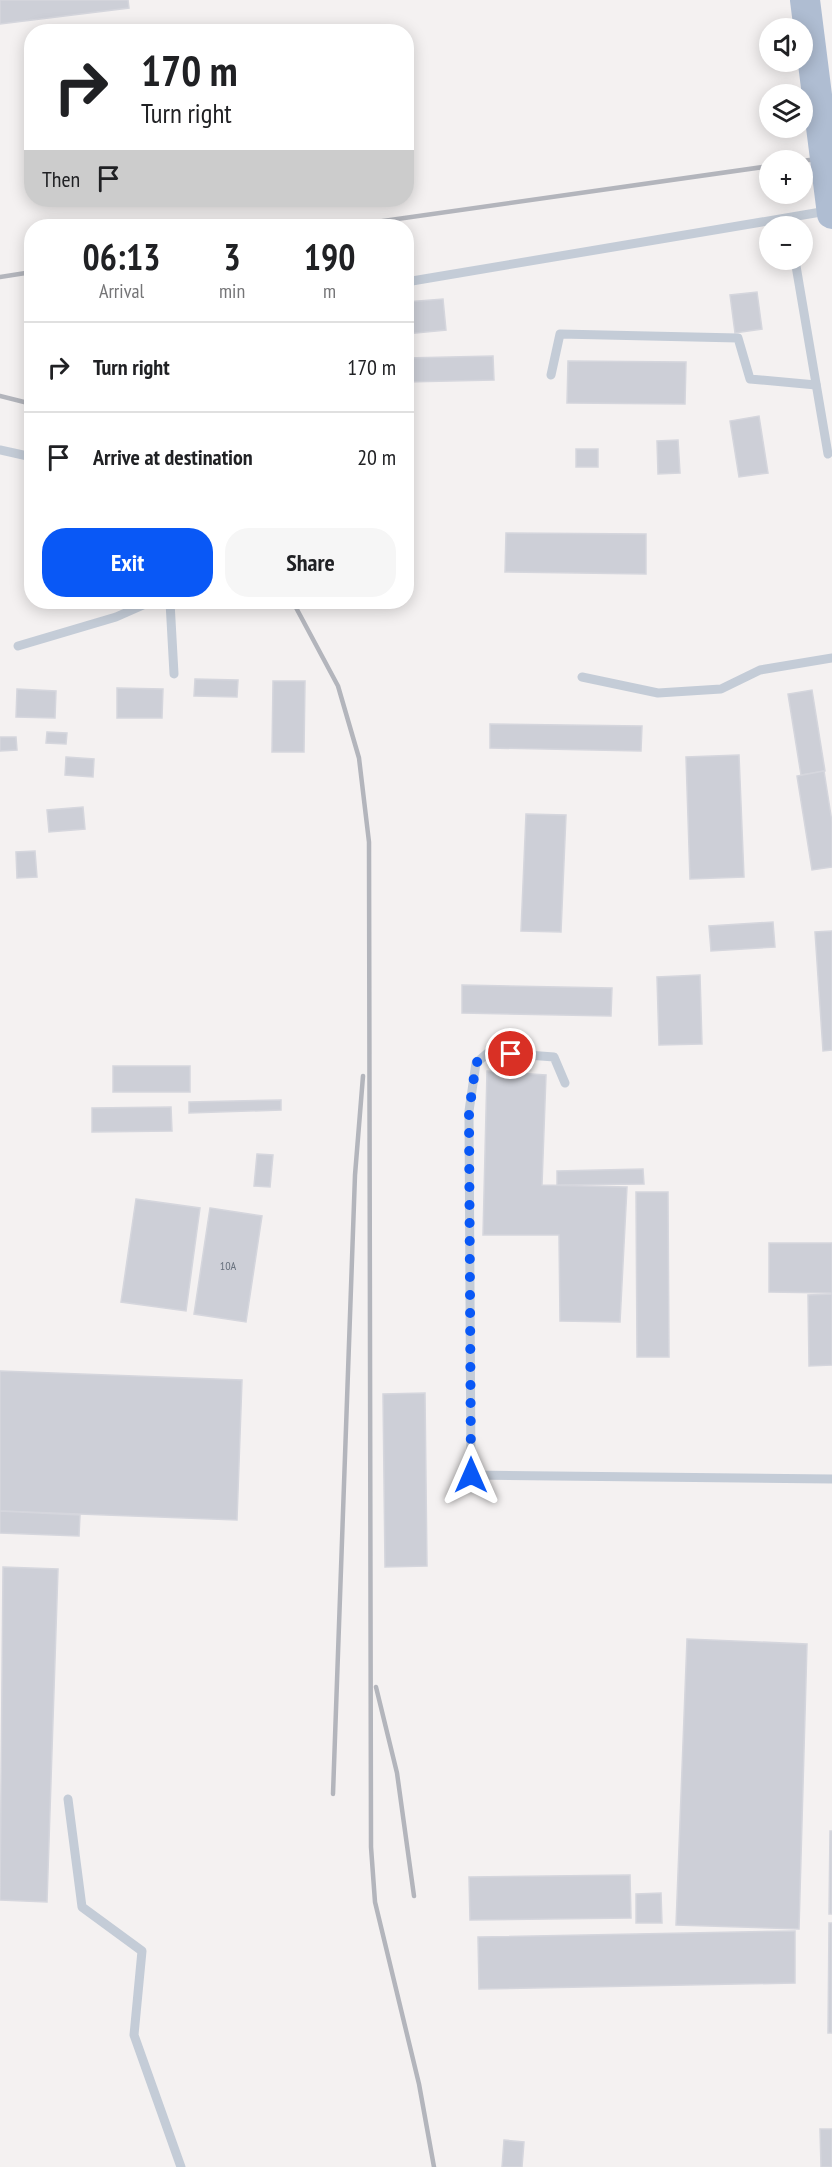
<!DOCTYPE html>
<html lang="en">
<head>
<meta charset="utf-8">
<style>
  :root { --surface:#fff; --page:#f6f6f6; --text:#202124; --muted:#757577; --line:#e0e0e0; --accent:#0958f6 }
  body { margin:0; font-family:"PT Sans Narrow",sans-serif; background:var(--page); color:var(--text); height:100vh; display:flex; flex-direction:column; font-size:22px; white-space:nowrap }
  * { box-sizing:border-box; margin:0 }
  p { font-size:20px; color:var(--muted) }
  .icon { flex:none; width:33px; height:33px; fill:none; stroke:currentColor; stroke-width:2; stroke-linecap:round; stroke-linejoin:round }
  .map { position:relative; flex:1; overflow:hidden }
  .side { position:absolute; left:24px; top:219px; width:390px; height:390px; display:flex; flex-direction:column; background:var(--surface); border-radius:24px; box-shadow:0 3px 15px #0003 }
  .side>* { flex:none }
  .banner { position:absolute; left:24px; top:24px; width:390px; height:183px; border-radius:24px; box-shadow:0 3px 15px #0003; background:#fff; color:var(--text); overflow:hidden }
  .buttons { position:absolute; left:759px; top:18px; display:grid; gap:12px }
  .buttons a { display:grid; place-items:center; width:54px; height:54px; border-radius:50%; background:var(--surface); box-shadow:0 3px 15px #0003; font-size:30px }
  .pin { position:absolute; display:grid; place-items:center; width:51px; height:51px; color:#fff; margin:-26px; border:3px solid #fff; border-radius:50%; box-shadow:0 2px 6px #0007 }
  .me { position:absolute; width:66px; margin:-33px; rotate:0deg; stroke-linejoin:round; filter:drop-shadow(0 0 4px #0008) }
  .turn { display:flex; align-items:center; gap:21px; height:126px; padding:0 18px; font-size:27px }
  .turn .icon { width:78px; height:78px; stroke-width:2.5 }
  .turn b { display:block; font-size:42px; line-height:51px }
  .then { display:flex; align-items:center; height:57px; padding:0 18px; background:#0003; gap:12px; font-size:22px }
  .eta { display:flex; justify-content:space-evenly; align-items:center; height:102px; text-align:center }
  .eta b { font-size:36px; font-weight:600; line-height:42px }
  .primary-button { display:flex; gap:12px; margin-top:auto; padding:12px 18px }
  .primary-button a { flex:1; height:69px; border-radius:24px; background:var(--accent); color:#fff; font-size:24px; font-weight:600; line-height:69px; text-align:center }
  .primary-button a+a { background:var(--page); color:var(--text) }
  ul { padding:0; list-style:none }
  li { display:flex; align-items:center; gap:18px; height:90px; padding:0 18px; border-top:2px solid var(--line) }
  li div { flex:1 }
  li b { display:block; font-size:22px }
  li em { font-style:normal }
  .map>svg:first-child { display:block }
  .building { fill:#cdcfd7; stroke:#d5d6dd; stroke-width:1.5 }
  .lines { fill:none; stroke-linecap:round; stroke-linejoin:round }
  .service { stroke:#c4ccd7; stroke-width:9 }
  .rail { stroke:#b3b5bc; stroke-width:4.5 }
  .primary-bridge { stroke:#afbdd2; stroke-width:30 }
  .route { stroke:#0958f6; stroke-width:10; stroke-dasharray:0 18 }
  .labels { text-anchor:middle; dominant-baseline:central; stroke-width:5; stroke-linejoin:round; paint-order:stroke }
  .number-label { font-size:12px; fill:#68717e }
</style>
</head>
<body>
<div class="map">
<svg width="832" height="2167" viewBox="0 0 832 2167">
  <rect width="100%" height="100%" fill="#f4f1f1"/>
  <g class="building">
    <path d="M0 0H128L129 8 0 24Z"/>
    <path d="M757 292 762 329 735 333 730 295Z"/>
    <path d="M443 299 446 330 406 334V302Z"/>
    <path d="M493 356 494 380 406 382V358Z"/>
    <path d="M568 361 686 362 685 404 567 403Z"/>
    <path d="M759 416 768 473 739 477 730 421Z"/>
    <path d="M678 440 680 473 658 474 657 441Z"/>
    <rect x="576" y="449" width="22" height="18"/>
    <path d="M506 533 646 534V574L505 572Z"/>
    <path d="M195 679 238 680 237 697 194 696Z"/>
    <path d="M273 681H305L304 752H272Z"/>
    <path d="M117 688 163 689 162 718H117Z"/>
    <path d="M17 689 56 691 55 718 16 717Z"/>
    <path d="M812 690 825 771 801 775 788 694Z"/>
    <path d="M490 724 642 726 641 751 490 748Z"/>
    <path d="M47 732 67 733 66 744 46 743Z"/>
    <path d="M0 737H16L17 750 0 751Z"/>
    <path d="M739 755 744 877 690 879 686 757Z"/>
    <path d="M66 757 94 759 93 777 65 775Z"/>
    <path d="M824 771 832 822V867L812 870 797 776Z"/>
    <path d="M83 807 85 829 49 832 47 810Z"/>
    <path d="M526 814 566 815 561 932 521 931Z"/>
    <path d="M35 851 37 877 17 878 16 852Z"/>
    <path d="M773 922 775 947 711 951 709 926Z"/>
    <path d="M832 931V1050L823 1051 815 932Z"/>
    <path d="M700 975 702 1044 659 1045 657 977Z"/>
    <path d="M462 985 612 988 611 1016 462 1013Z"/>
    <rect x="113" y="1066" width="77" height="26"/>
    <path d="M487 1071 546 1075 542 1185 627 1187 620 1322 560 1321 559 1235H483Z"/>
    <path d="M281 1100V1110L189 1113V1102Z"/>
    <path d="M171 1107 172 1131 92 1132V1108Z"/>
    <path d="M257 1154 273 1155 270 1187 254 1186Z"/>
    <path d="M643 1169 644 1184 557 1185V1171Z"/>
    <path d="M636 1192H668L669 1357H637Z"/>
    <path d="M136 1199 200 1208 186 1311 121 1302Z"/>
    <path d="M210 1208 262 1216 246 1322 194 1314Z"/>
    <path d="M769 1243H832V1293L769 1292Z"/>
    <path d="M832 1294V1365L809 1366 808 1295Z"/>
    <path d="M0 1371 242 1380 237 1520 0 1511Z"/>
    <path d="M425 1393 427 1566 385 1567 383 1394Z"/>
    <path d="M0 1511 80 1515 79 1536 0 1533Z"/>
    <path d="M3 1567 58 1569 47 1902 0 1900Z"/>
    <path d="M687 1639 807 1644 799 1929 676 1925Z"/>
    <path d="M830 1831H832V1914H829Z"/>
    <path d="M630 1875 631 1918 470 1920 469 1877Z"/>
    <path d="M661 1893 662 1923H636V1894Z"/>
    <path d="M829 1923H832V2033H828Z"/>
    <path d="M795 1931V1983L479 1989 478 1937Z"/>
    <path d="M820 2129H832V2167H821Z"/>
    <path d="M504 2140 524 2142 522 2167H502Z"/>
  </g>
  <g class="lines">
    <g class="service">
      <path d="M795 260 828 454"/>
      <path d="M406 282 827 211"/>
      <path d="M551 375 560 334 738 338 750 379 816 385"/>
      <path d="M0 450 32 457"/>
      <path d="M170 602 174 674"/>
      <path d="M18 646 116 617 150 602"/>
      <path d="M582 677 658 693 721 689 760 670 832 658"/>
      <path d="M565 1083 554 1057 489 1052 476 1063 469 1111 471 1475 832 1479"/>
      <path d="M68 1799 82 1907 142 1951 134 2035 181 2167"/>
    </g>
    <g class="rail">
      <path d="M802 161 832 157"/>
      <path d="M348 226 770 166"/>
      <path d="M0 277 32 272"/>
      <path d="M0 396 32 404"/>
      <path d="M293 602 338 686 359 758 369 842 371 1847 375 1902 419 2084 434 2167"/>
      <path d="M376 1687 397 1773 414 1896"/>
      <path d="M333 1794 355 1175 363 1076"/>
    </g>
    <path class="primary-bridge" d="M805 0 832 214"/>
  </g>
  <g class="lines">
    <path class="route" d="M471 1475 469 1112 476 1063 489 1052 511 1054"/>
  </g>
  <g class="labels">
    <g class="number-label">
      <text x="228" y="1265">10А</text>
    </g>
  </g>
</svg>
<div class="buttons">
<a><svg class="icon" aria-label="sound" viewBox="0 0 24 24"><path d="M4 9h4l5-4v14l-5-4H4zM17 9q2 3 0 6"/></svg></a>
<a><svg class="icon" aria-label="layers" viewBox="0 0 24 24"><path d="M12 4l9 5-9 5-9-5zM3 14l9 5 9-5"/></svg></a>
<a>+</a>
<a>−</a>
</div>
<div class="pin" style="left:511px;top:1054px;background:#d93025"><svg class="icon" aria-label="arrive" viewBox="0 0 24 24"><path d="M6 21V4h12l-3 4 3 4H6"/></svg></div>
<svg class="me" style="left:471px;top:1475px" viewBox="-20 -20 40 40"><path d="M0-17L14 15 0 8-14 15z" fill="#0958f6" stroke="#fff" stroke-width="4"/></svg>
<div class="banner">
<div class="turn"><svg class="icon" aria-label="right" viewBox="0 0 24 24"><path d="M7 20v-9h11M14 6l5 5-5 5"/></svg><div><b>170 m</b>Turn right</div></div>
<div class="then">Then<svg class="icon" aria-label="arrive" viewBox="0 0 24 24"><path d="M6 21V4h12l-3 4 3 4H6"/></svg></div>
</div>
<section class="side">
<div class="eta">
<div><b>06:13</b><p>Arrival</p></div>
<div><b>3</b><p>min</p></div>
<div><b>190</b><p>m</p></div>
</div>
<ul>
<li><svg class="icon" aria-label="right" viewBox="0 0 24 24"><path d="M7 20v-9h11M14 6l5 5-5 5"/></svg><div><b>Turn right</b></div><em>170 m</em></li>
<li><svg class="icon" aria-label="arrive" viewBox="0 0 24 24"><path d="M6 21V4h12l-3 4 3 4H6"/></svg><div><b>Arrive at destination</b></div><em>20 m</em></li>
</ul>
<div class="primary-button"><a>Exit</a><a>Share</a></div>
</section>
</div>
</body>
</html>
